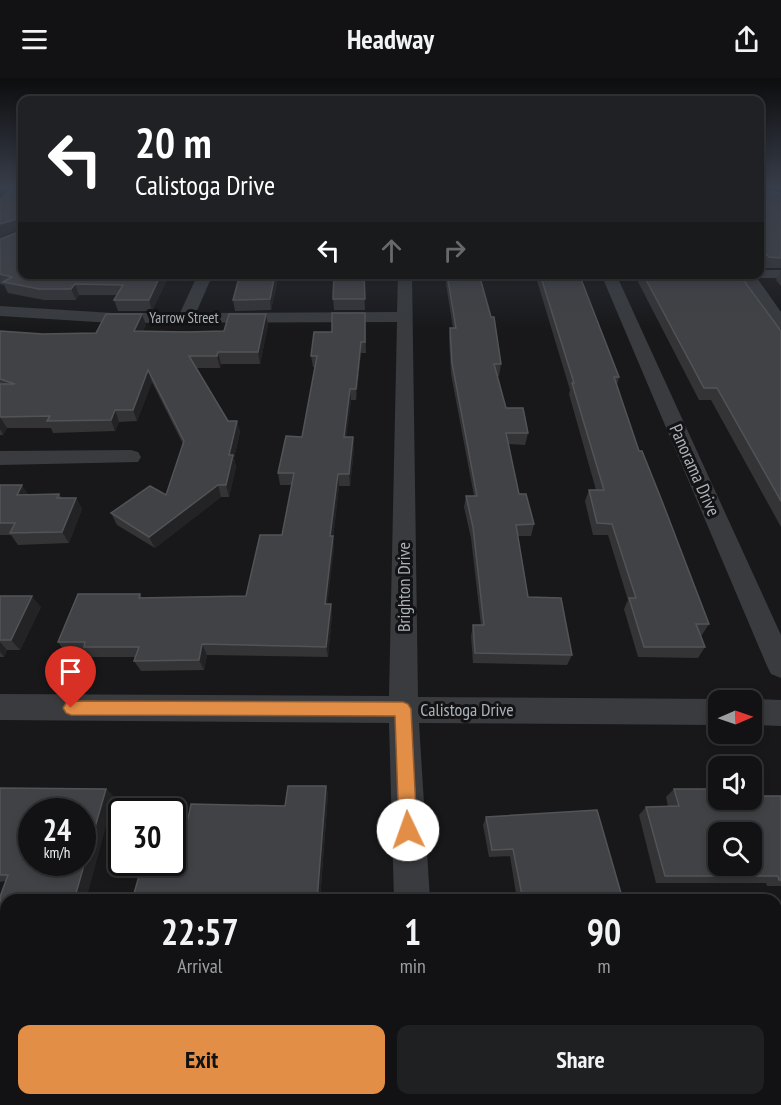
<!DOCTYPE html>
<html lang="en">
<head>
<meta charset="utf-8">
<style>
  :root { --surface:#121214; --page:#1f2022; --text:#f1f3f6; --muted:#9c9ea0; --line:#313234; --accent:#e28e47 }
  body { margin:0; font-family:"PT Sans Narrow",sans-serif; background:var(--page); color:var(--text); height:100vh; display:flex; flex-direction:column; font-size:22px; white-space:nowrap }
  * { box-sizing:border-box; margin:0 }
  p { font-size:20px; color:var(--muted) }
  .icon { flex:none; width:33px; height:33px; fill:none; stroke:currentColor; stroke-width:2; stroke-linecap:round; stroke-linejoin:round }
  .map { position:relative; flex:1; overflow:hidden }
  .details { position:absolute; left:0px; top:816px; width:782px; height:212px; display:flex; flex-direction:column; background:var(--surface); border-radius:18px 18px 0 0; box-shadow:0 3px 9px #0003,0 0 0 2px var(--line) }
  .details>* { flex:none }
  .guide { position:absolute; left:18px; top:18px; width:746px; height:183px; border-radius:12px; box-shadow:0 3px 9px #0003,0 0 0 2px var(--line); background:#202124; color:#fff; overflow:hidden }
  .needle { width:39px; rotate:88deg }
  .buttons { position:absolute; left:708px; top:612px; display:grid; gap:12px }
  .buttons a { display:grid; place-items:center; width:54px; height:54px; border-radius:12px; background:var(--surface); box-shadow:0 3px 9px #0003,0 0 0 2px var(--line); font-size:30px }
  .speed { position:absolute; left:18px; top:720px; display:flex; gap:12px; font-size:30px; font-weight:700; text-align:center }
  .speed>* { display:grid; place-content:center; width:78px; height:78px; border-radius:50%; background:var(--surface); box-shadow:0 3px 9px #0003,0 0 0 2px var(--line); line-height:1 }
  .speed small { font-size:15px; font-weight:400 }
  .speed .limit { border:3px solid #111; border-radius:9px; background:#fff; color:#111 }
  .pin { position:absolute; display:grid; place-items:center; width:51px; height:51px; color:#fff; margin:-62px -26px; border-radius:50% 50% 50% 0; rotate:-45deg; box-shadow:0 0 6px #0007 }
  .pin .icon { rotate:45deg }
  .me { position:absolute; width:66px; margin:-33px; rotate:357deg; stroke-linejoin:round; filter:drop-shadow(0 0 4px #0008) }
  .turn { display:flex; align-items:center; gap:21px; height:126px; padding:0 18px; font-size:27px }
  .turn .icon { width:78px; height:78px; stroke-width:2.5 }
  .turn b { display:block; font-size:42px; line-height:51px }
  .lanes { display:flex; align-items:center; height:57px; padding:0 18px; background:#0003; justify-content:center; gap:30px; direction:ltr }
  .lanes .off { opacity:.35 }
  .eta { display:flex; justify-content:space-evenly; align-items:center; height:102px; text-align:center }
  .eta b { font-size:36px; font-weight:700; line-height:42px }
  .action { display:flex; gap:12px; margin-top:auto; padding:12px 18px }
  .action a { flex:1; height:69px; border-radius:12px; background:var(--accent); color:#111; font-size:24px; font-weight:700; line-height:69px; text-align:center }
  .action a+a { background:var(--page); color:var(--text) }
  header { display:flex; justify-content:space-between; align-items:center; height:78px; padding:0 18px; background:var(--surface); font-size:27px; font-weight:700 }
  .map>svg:first-child { display:block }
  .lines { fill:none; stroke-linecap:round; stroke-linejoin:round }
  .minor { fill:#393b3e; fill-rule:evenodd }
  .wall { fill:#343437 }
  .shaded-wall { fill:#232325 }
  .building { fill:#414245; stroke:#515457; stroke-width:1.5; fill-rule:evenodd }
  .route { fill:#e28e47; stroke:#935c2e; stroke-width:1.5 }
  .labels { text-anchor:middle; dominant-baseline:central; stroke-width:6; stroke-linejoin:round; paint-order:stroke }
  .far-street-label { font-size:15px; fill:#abb2b8; stroke:#131315 }
  .street-label { font-size:18px; fill:#abb2b8; stroke:#131315 }
</style>
</head>
<body>
<header><svg class="icon" aria-label="menu" viewBox="0 0 24 24"><path d="M4 6h16M4 12h16M4 18h16"/></svg>Headway<svg class="icon" aria-label="share" viewBox="0 0 24 24"><path d="M12 15V3M7 8l5-5 5 5M5 13v7h14v-7"/></svg></header>
<div class="map">
<svg width="781" height="1027" viewBox="0 0 781 1027">
  <rect width="100%" height="100%" fill="#18181a"/>
  <g class="lines">
    <g class="minor">
      <path d="M759 192H781V200H757L781 234V251L775 249 740 196H759Z"/>
      <path d="M198 196H213L196 235 397 234 398 196H412L418 619 718 621 723 622H718V647L419 645 430 822H394L389 645 0 642V616L389 618 397 244 113 245 0 238V228L113 235H180Z"/>
      <path d="M601 196H616L781 557V600L771 596 767 588Z"/>
      <path d="M131 372 138 374 141 379 138 384 0 387V373Z"/>
      <path d="M752 621 781 622V648L752 647V622H747Z"/>
      <rect x="403" y="1022" width="42" height="5"/>
    </g>
  </g>
  <g class="wall">
    <path d="M22 108V196H176L175 198H169L152 233H118L114 222 117 217H79L76 222H44L8 215 4 207 0 206V161L19 154 20 151 0 158Z"/>
    <path d="M759 108 761 113 781 117V190H764L759 185Z"/>
    <path d="M781 192V208L776 202Z"/>
    <path d="M240 196H279L271 232 235 233 233 222Z"/>
    <path d="M329 196H369V201H364L365 232H334L333 221 334 201H329Z"/>
    <path d="M447 196 501 286 499 298H497L506 330 528 355 525 367 508 366 519 416 534 446 531 458H518L528 519 572 577 567 587 473 585 471 558 473 547H481L471 460 464 429 466 418H474L451 296 449 261 450 250H453L446 206Z"/>
    <path d="M535 196H579L619 299 617 307 639 373 709 546 702 557H701L705 569 698 580 638 579 624 531 628 522 608 457H593L585 423 589 412H596L569 316 570 312Z"/>
    <path d="M634 196H739L781 253V449L711 322H699Z"/>
    <path d="M365 235 366 275H361L356 322H351L346 359H353L354 371 350 408H339L333 460 334 470 327 526H331L332 537 328 579 207 577 204 592 141 593 134 583 135 579H91L88 574 66 575 58 564 140 516 142 520 246 518 282 457 292 407H280L278 395 302 359 315 289H313L311 278 332 254Z"/>
    <path d="M266 236 268 247 260 286H221L220 290H196L228 343H237L240 354 234 380 236 389 229 419H221L155 470 117 447 111 435 166 417 183 366 152 304 137 343 119 344 115 353 53 355 51 350H7L3 357H0V253L43 256 96 255 146 247 143 253H224Z"/>
    <path d="M0 407 28 417 59 416 62 420H76L82 431 69 465 18 467 11 457H0Z"/>
    <path d="M0 518 41 529 20 572H7L4 579H0Z"/>
    <path d="M326 708 328 716 320 822H137L133 819 188 741 285 728Z"/>
    <path d="M0 710 106 711 114 719 6 822V845L0 843V819L5 803 0 804Z"/>
    <path d="M674 711 716 717 781 718V808H767L766 805H656L639 737 646 729 668 728 666 719Z"/>
    <path d="M486 739 623 822H517L510 778 489 779 483 747Z"/>
  </g>
  <g class="shaded-wall">
    <path d="M17 141 21 151 0 158V146Z"/>
    <path d="M161 196H168L169 198 152 233 149 222Z"/>
    <path d="M275 196H279L271 232 270 221Z"/>
    <path d="M75 206 79 217 76 222 71 211Z"/>
    <path d="M142 236 146 247 138 264 134 253Z"/>
    <path d="M266 236 268 247 260 286 258 274Z"/>
    <path d="M361 264V275L356 322V311Z"/>
    <path d="M218 274 221 286 220 290 217 278Z"/>
    <path d="M148 292 152 304 137 343 133 332Z"/>
    <path d="M350 311 351 322 345 371 344 359Z"/>
    <path d="M115 332 119 344 115 353 111 342Z"/>
    <path d="M0 339 7 350 3 357 0 351Z"/>
    <path d="M237 343 240 354 234 380 236 389 229 419 226 407 229 377Z"/>
    <path d="M353 359 354 371 350 408 349 396Z"/>
    <path d="M338 396 339 408 333 460 334 470 326 537 325 526 330 458Z"/>
    <path d="M22 407 30 419 17 417Z"/>
    <path d="M218 407 221 419 155 470 149 459Z"/>
    <path d="M76 420 82 431 69 465 62 454Z"/>
    <path d="M32 518 41 529 20 572 11 562Z"/>
    <path d="M331 526 332 537 328 579 326 569Z"/>
    <path d="M0 564 7 572 4 579 0 574Z"/>
    <path d="M202 566 207 577 204 592 199 582Z"/>
    <path d="M326 708 328 716 320 822H317Z"/>
    <path d="M106 711 114 719 86 822H74Z"/>
  </g>
  <g class="building">
    <path d="M16 108H22V196H161L149 222H114L123 207 75 206 71 211H39L3 204 12 199 0 196V161L19 154 20 143 17 141 0 146V122Z"/>
    <path d="M759 108H762L761 113 777 114 781 117V180L769 179 759 169Z"/>
    <path d="M240 196H275L270 221 233 222Z"/>
    <path d="M334 196H364L365 221H333Z"/>
    <path d="M447 196H479L491 239H494L501 286H494L506 330H523L528 355H506L519 416H526L534 446 516 447 528 519 561 520 572 577 475 575 473 547H484L473 449 466 418H477L452 285 450 250H456Z"/>
    <path d="M540 196H579L619 299H614L639 373H642L662 423 709 546H696L705 569H644L629 520H636L612 446 597 445 589 412H604L572 305H574Z"/>
    <path d="M643 196H739L781 253V423L717 310H704Z"/>
    <path d="M332 235H365V264H361L356 311H350L344 359H353L349 396H338L330 458H333L325 526H331L326 569 202 566 199 582 134 583 139 569H84L85 564H58L78 516H140L139 520 246 518 260 457H282L294 395H278L286 358 302 359 317 278H311L314 254H332Z"/>
    <path d="M106 236H142L134 253 186 254 224 253 229 236H266L258 274H218L217 278H189L228 343H237L229 377H233L226 407H218L149 459 111 435 150 408 166 417 184 363 148 292 133 332H115L111 342 47 343 50 338 0 339V306H15L0 301V253L43 256 96 255Z"/>
    <path d="M0 407H22L17 417 59 416 57 420H76L62 454 10 455 15 445H0Z"/>
    <path d="M0 518H32L11 562H0Z"/>
    <path d="M288 708H326L317 822H191L133 819 143 784H172V740L188 741 191 726 285 728Z"/>
    <path d="M0 710 106 711 74 822H6V840H0V819L8 797H0ZM32 734H82V784H32Z"/>
    <path d="M674 711H714L716 717H718V722H752V718H781V802H779L778 798H665L646 729 679 728ZM718 754H752V788H718Z"/>
    <path d="M597 732 623 822H523L513 771 492 772 486 739Z"/>
  </g>
  <linearGradient id="sky" x2="0" y2="1"><stop stop-color="#0d0d0e"/><stop offset="0.43" stop-color="#373d49"/><stop offset="1" stop-color="#373d49" stop-opacity="0"/></linearGradient>
  <rect width="781" height="252" fill="url(#sky)"/>
  <path class="route" d="M71 623 403 624 408 626 411 631 417 752 415 758 408 761 402 758 399 752 395 638 71 637 66 635 63 630 66 625Z"/>
  <g class="labels">
    <g class="far-street-label">
      <text x="184" y="239">Yarrow Street</text>
    </g>
    <g class="street-label">
      <text transform="translate(695 392) rotate(66)">Panorama Drive</text>
      <text transform="translate(403 509) rotate(-90)">Brighton Drive</text>
      <text x="467" y="631">Calistoga Drive</text>
    </g>
  </g>
</svg>
<div class="buttons">
<a><svg class="needle" viewBox="-14 -14 28 28"><path d="M0-13l5 13h-10z" fill="#e53935"/><path d="M0 13l5-13h-10z" fill="#9c9ea0"/></svg></a>
<a><svg class="icon" aria-label="sound" viewBox="0 0 24 24"><path d="M4 9h4l5-4v14l-5-4H4zM17 9q2 3 0 6"/></svg></a>
<a><svg class="icon" aria-label="search" viewBox="0 0 24 24"><circle cx="10" cy="10" r="6"/><path d="M15 15l6 6"/></svg></a>
</div>
<div class="speed"><div>24<small>km/h</small></div><div class="limit">30</div></div>
<div class="pin" style="left:71px;top:630px;background:#d93025"><svg class="icon" aria-label="arrive" viewBox="0 0 24 24"><path d="M6 21V4h12l-3 4 3 4H6"/></svg></div>
<svg class="me" style="left:408px;top:752px" viewBox="-20 -20 40 40"><circle r="19" fill="#fff"/><path d="M0-13L10 11 0 6-10 11z" fill="#e28e47"/></svg>
<div class="guide">
<div class="turn"><svg class="icon" aria-label="left" viewBox="0 0 24 24"><path d="M17 20v-9H6M10 6l-5 5 5 5"/></svg><div><b>20 m</b>Calistoga Drive</div></div>
<div class="lanes"><svg class="icon" aria-label="left" viewBox="0 0 24 24"><path d="M17 20v-9H6M10 6l-5 5 5 5"/></svg><svg class="icon off" aria-label="ahead" viewBox="0 0 24 24"><path d="M12 20V5M6 11l6-6 6 6"/></svg><svg class="icon off" aria-label="right" viewBox="0 0 24 24"><path d="M7 20v-9h11M14 6l5 5-5 5"/></svg></div>
</div>
<section class="details">
<div class="eta">
<div><b>22:57</b><p>Arrival</p></div>
<div><b>1</b><p>min</p></div>
<div><b>90</b><p>m</p></div>
</div>
<div class="action"><a>Exit</a><a>Share</a></div>
</section>
</div>
</body>
</html>
